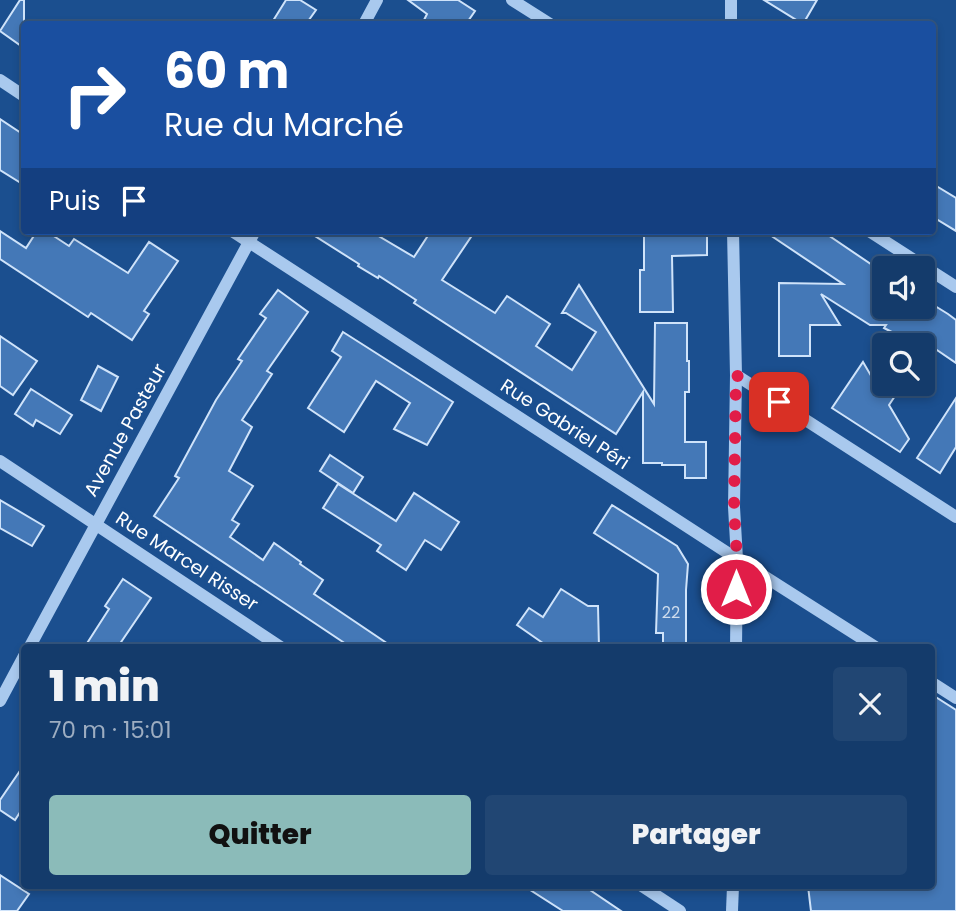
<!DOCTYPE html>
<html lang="fr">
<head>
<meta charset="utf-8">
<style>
  :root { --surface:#143b6b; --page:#214673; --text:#f1f3f6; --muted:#9dadc1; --line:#33557e; --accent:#8bbbb9 }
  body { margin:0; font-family:Poppins,sans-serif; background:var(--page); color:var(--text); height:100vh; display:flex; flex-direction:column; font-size:26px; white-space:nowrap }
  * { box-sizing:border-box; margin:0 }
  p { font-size:23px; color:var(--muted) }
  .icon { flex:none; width:38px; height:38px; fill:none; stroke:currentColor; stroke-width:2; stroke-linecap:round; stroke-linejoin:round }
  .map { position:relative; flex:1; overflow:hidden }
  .details { position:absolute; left:21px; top:644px; width:914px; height:245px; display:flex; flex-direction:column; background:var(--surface); border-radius:7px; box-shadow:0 4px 10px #0003,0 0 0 2px var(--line) }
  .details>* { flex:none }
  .guide { position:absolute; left:21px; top:21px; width:915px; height:214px; border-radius:7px; box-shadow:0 4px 10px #0003,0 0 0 2px var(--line); background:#1a4fa0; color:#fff; overflow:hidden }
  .controls { position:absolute; left:872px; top:256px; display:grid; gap:14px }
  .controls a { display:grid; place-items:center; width:63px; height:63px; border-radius:7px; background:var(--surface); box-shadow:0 4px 10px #0003,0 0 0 2px var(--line); font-size:35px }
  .pin { position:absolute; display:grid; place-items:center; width:60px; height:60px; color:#fff; margin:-30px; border-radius:14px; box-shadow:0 4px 10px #0006 }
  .me { position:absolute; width:77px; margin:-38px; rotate:0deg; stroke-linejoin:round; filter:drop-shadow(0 0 5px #0008) }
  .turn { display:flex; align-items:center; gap:24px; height:147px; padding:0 28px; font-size:32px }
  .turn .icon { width:91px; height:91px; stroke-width:2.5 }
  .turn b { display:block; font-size:49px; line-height:60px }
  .then { display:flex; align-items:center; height:66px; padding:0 28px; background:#0003; gap:14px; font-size:26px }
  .round { display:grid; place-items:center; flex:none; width:74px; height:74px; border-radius:7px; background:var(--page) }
  .summary { display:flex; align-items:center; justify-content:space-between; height:119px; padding:0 28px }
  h1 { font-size:42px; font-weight:800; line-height:52px }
  .button { display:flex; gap:14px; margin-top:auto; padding:14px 28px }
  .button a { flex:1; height:80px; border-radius:7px; background:var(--accent); color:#111; font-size:28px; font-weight:800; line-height:80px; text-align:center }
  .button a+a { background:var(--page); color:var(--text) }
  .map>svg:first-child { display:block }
  .building { fill:#4478b7; stroke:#cfe3fa; stroke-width:2 }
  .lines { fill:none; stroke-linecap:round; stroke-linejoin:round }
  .minor { stroke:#a9c9ee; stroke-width:12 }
  .route { stroke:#e11d48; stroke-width:12; stroke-dasharray:0 21.6 }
  .labels { text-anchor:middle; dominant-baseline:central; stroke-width:7; stroke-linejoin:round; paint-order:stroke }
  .number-label { font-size:16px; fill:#d0dded }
  .street-label { font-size:19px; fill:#fff; stroke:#1b4f8f }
</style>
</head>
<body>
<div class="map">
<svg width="956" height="911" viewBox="0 0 956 911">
  <rect width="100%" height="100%" fill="#1b4f8f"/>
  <g class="building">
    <path d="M20 0H24V48L0 31Z"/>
    <path d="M286 0H300L316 10 306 24H271Z"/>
    <path d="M408 0H458L475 11 466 24H422L427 14Z"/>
    <path d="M764 0H817L803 24Z"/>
    <path d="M0 119 24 135V185L0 170Z"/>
    <path d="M933 184 956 198V231L933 217Z"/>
    <path d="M0 231 26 248 37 231H46L69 246 74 239 128 273 149 242 178 261 144 311 149 314 132 340 91 313 88 317 0 259Z"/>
    <path d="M307 231H370L414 257 431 231H475L442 280 495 313 507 296 550 324 536 346 572 370 596 332 566 313H562L579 285 654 404 655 323H687V361H689V392H685V442H706V478H685V465H662V463H643V392L616 434 414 303 416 300 379 276 378 278 358 266 359 264Z"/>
    <path d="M644 231H680V235H707V255L672 256 673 312H640V270H644Z"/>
    <path d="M764 231H822L884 273V306H922V298L948 314 956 320V363L934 348 931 352 922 348V345H917L884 328 886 325H870L821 294 840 325H810V356H779V283L843 284Z"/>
    <path d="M278 290 308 312 267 371 272 374 242 420 252 427 229 471 253 486 232 520 239 524 230 537 263 560 274 543 301 562 300 564 323 580 314 594 394 648H352L154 516 179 478 175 476 216 400 242 361 238 359 266 318 260 314Z"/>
    <path d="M343 332 453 402 427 445 394 429 410 403 376 381 344 432 308 408 341 357 332 351Z"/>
    <path d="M0 336 37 361 13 395 0 386Z"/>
    <path d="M863 362 877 386 884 382 888 383 895 396 889 405 909 439 900 452 832 408Z"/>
    <path d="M98 366 118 377 101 411 81 400Z"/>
    <path d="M31 389 72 415 60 434 36 420 33 426 15 414Z"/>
    <path d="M956 398V447L940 473 917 458Z"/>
    <path d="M330 455 363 477 353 493 320 471Z"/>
    <path d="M338 484 396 521 414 493 459 522 441 550 425 540 406 570 377 551 381 545 323 508Z"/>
    <path d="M0 500 44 526 32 546 0 528Z"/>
    <path d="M612 505 677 546 688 564 686 590V648H663V633H656L658 574 594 533Z"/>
    <path d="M123 579 151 598 117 648H84L109 609 105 606Z"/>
    <path d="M561 589 588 606H598L599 648H550L517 625 529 608 543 617Z"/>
    <path d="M931 694 956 710V911H811L808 886H931Z"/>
    <path d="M24 765V806L15 820 0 810V800Z"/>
    <path d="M0 875 29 894 17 911H0Z"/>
    <path d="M524 886H584L621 911H563Z"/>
  </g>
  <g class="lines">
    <g class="minor">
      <path d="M512 0 550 24"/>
      <path d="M364 24 377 0"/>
      <path d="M731 24V0"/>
      <path d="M0 80 24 96"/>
      <path d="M232 231 737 559 877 648"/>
      <path d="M733 231 736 375 734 507 737 559 736 648"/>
      <path d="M869 231 956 287"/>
      <path d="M736 375 956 517"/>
      <path d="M0 461 282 648"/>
      <path d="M29 648 255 231"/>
      <path d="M931 682 956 698"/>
      <path d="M0 701 24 656"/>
      <path d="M642 886 680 911"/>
      <path d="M732 911 733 886"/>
    </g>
  </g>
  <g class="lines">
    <path class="route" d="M736 589 737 559 734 508 736 375 779 402"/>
  </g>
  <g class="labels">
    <g class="number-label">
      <text x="671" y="612">22</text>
    </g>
    <g class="street-label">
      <text transform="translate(565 424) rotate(33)">Rue Gabriel Péri</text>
      <text transform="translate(125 430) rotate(-61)">Avenue Pasteur</text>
      <text transform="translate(187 561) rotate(33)">Rue Marcel Risser</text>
    </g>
  </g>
</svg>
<div class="controls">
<a><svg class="icon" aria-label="sound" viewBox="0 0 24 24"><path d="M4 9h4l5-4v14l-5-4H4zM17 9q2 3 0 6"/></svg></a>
<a><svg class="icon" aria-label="search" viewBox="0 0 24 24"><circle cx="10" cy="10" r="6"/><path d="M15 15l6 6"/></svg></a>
</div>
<div class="pin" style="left:779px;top:402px;background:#d93025"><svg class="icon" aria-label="arrive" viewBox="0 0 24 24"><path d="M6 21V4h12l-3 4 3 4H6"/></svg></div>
<svg class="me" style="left:736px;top:589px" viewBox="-20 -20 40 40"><circle r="17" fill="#e11d48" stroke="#fff" stroke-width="3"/><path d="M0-11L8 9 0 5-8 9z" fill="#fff"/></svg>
<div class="guide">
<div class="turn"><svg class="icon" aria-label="right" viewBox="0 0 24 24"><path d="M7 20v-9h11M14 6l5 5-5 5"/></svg><div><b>60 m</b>Rue du Marché</div></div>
<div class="then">Puis<svg class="icon" aria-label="arrive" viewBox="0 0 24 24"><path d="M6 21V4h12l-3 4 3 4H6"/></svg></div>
</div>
<section class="details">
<div class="summary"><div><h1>1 min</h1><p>70 m · 15:01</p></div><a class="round"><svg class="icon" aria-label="close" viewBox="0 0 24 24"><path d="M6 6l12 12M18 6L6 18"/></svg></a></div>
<div class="button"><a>Quitter</a><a>Partager</a></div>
</section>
</div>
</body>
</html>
